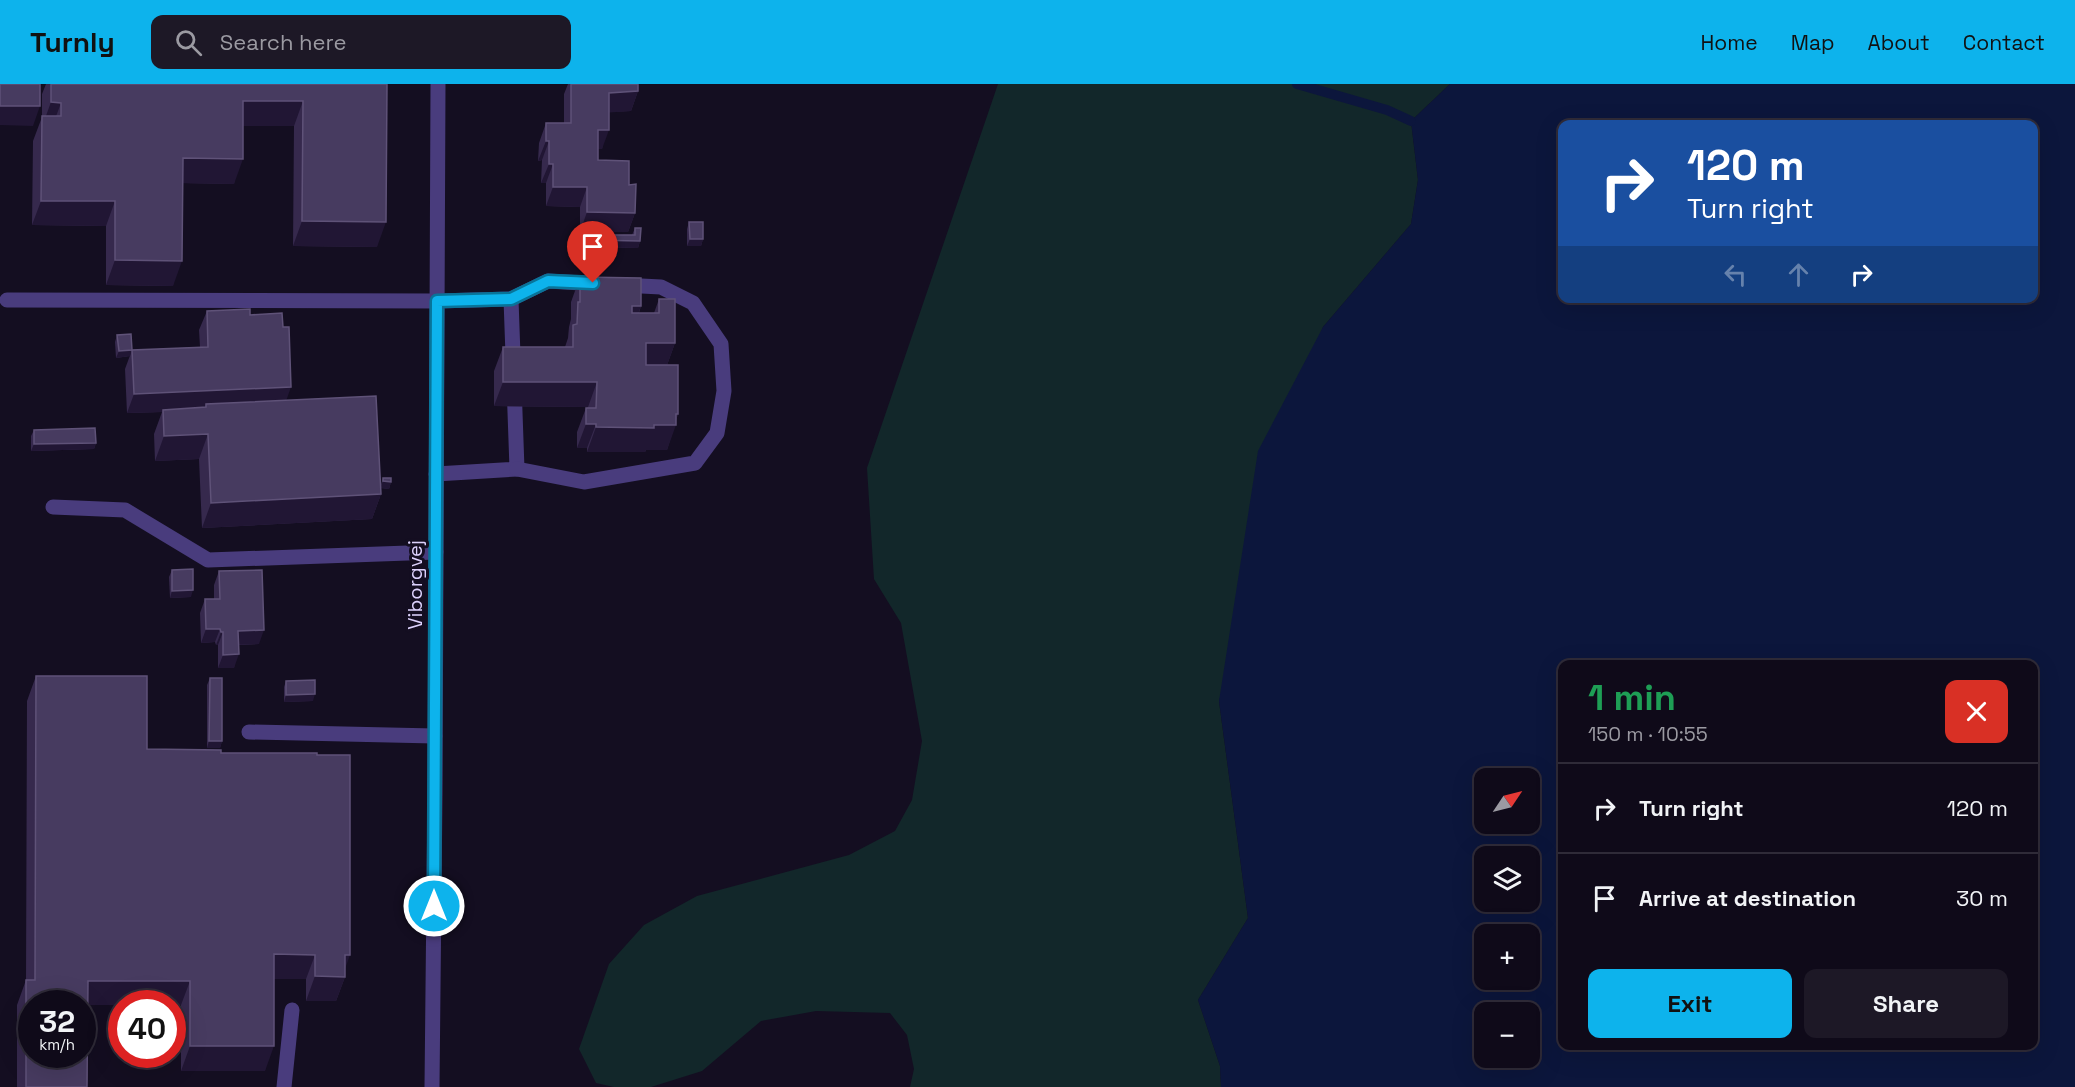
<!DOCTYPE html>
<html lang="en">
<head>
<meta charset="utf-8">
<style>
  :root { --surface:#0f0a19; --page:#1d1826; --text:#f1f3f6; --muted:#9b9aa2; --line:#2f2b38; --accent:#0db3ec }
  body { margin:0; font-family:"Space Grotesk",sans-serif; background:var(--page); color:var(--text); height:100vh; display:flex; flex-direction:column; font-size:22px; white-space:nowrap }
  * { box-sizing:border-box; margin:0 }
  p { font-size:20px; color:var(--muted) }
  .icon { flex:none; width:33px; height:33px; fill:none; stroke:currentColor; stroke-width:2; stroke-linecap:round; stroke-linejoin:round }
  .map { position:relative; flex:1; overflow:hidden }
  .drawer { position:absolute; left:1558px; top:576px; width:480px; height:390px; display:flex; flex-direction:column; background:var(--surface); border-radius:12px; box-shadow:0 6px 24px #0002,0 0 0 2px var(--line) }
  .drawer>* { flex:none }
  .guide { position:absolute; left:1558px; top:36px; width:480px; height:183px; border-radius:12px; box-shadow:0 6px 24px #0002,0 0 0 2px var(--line); background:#1a4fa0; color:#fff; overflow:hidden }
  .needle { width:39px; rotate:55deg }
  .controls { position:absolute; left:1474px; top:684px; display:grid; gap:12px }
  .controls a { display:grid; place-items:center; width:66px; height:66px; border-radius:12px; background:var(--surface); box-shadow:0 6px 24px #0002,0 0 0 2px var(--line); font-size:30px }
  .speed { position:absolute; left:18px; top:906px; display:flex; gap:12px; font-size:30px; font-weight:700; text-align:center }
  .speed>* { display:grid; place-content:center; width:78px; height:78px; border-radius:50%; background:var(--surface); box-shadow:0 6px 24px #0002,0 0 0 2px var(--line); line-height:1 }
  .speed small { font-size:15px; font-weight:400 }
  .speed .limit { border:9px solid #d22; background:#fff; color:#111 }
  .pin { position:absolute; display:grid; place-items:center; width:51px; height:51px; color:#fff; margin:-62px -26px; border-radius:50% 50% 50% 0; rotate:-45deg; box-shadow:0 0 6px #0007 }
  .pin .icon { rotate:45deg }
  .me { position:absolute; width:66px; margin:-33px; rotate:0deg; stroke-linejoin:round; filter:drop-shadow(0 0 4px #0008) }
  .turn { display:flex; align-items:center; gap:21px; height:126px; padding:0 30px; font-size:27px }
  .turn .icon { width:78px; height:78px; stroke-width:2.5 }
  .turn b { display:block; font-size:42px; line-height:51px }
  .lanes { display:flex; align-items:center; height:57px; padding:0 30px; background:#0003; justify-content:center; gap:30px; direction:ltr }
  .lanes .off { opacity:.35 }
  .round { display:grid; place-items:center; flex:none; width:63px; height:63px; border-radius:12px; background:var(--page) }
  .overview { display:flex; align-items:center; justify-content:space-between; height:102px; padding:0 30px }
  h1 { font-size:36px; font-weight:800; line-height:45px; color:#1e9e55 }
  .cta { display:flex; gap:12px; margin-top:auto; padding:12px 30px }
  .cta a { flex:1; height:69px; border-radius:12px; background:var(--accent); color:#111; font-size:24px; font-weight:800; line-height:69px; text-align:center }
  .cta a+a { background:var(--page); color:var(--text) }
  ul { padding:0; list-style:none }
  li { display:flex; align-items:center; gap:18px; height:90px; padding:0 30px; border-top:2px solid var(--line) }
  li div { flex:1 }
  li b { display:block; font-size:22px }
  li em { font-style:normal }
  header { display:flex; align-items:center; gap:36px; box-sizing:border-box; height:84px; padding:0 30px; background:var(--accent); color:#111 }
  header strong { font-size:28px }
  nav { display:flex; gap:33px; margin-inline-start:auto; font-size:21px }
  .search { width:420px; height:54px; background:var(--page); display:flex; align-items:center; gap:15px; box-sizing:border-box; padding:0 21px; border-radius:12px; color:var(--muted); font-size:22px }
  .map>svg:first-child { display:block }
  .green { fill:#12272a }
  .water { fill:#0c163c; fill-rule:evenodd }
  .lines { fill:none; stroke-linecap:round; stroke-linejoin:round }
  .stream { stroke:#0c163c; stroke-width:10 }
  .minor { stroke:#493c7d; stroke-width:15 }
  .wall { fill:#36294d }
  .shaded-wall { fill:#211634 }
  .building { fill:#473b60; stroke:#5f5278; stroke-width:1.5; fill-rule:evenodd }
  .route-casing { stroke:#087499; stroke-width:15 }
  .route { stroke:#0db3ec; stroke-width:10 }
  .labels { text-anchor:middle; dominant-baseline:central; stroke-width:6; stroke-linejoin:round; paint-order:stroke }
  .street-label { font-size:20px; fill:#dcd1fc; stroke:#140e21 }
</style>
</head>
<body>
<header>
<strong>Turnly</strong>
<div class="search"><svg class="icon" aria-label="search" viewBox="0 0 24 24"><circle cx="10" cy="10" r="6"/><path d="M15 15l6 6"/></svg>Search here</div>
<nav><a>Home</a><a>Map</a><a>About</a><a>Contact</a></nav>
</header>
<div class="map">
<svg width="2075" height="1003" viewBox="0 0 2075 1003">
  <rect width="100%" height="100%" fill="#140e21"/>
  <path class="green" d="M998 0H1450L1411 37 1418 96 1411 140 1323 243 1219 617 1248 834 1198 916 1220 982 1221 1003H910L914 985 907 951 890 929 816 927 761 937 702 987 651 1003H614L596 999 579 965 609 880 644 841 697 812 849 771 895 747 912 716 922 657 901 539 874 495 867 384Z"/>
  <path class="water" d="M1450 0H2075V1003H1221L1220 982 1198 916 1248 834 1219 617 1258 367 1323 243 1411 140 1418 96 1411 37ZM1563 40H2034V214H1563ZM1563 580H2034V962H1563ZM1485 694H1530V740H1485ZM1485 772H1530V818H1485ZM1485 850H1530V896H1485ZM1530 928V974H1485V928Z"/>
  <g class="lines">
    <path class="stream" d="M1297 0 1387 26 1411 37"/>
    <g class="minor">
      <path d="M511 215 548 197 598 200"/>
      <path d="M7 216 437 217 511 215 517 385 436 390"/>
      <path d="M517 385 584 398 695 379 717 349 724 307 721 260 693 219 661 203 622 201"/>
      <path d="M53 423 125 426 208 476 436 468"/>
      <path d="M249 648 435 652"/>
      <path d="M284 1003 292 926"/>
      <path d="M432 1003 435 709 438 0"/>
    </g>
  </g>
  <g class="wall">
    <path d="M46 0H387L377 163 293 162 294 42H243L234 100 183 99 173 202 106 201V142L32 141 33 57 42 33V10Z"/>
    <path d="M568 0H638V7L631 27 609 28 602 65H598V76L629 101 635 129 628 148H580V123L546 122V99H541L542 76 538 77 539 59 546 39H564V10Z"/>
    <path d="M689 138 703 155 701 162H687V145Z"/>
    <path d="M635 144 640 157 638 164 587 163V158L589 151H632Z"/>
    <path d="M580 193 641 222 639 229H654L659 215 675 259 667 281 678 330 667 366H646L645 368H587V364H577V348L586 324 588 323 494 322V287L503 263H565L568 254 569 243 571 235V218Z"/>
    <path d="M207 227 250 231 286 316 381 401 383 394 391 398 389 405 381 404V410L372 435 202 444 199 375 155 377 154 350 162 328 127 329 125 285 132 266 200 263 199 246Z"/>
    <path d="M117 251 132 266 130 272 116 274 115 258Z"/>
    <path d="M34 346 96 359 94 365 31 367V352Z"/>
    <path d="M172 486 191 513 170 514 169 493Z"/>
    <path d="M219 487 259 560 238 561 234 584H218V561H216L215 558 201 559 200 529 205 515H214V501Z"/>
    <path d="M36 592 147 665 221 669 345 884V893L336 917H306V895H274L265 987H181V921L122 920V921H88L87 1003H17V921L26 896 27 617Z"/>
    <path d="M210 594 222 657 220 664H207V601Z"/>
    <path d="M286 597 313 617 284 618V603Z"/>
  </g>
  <g class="shaded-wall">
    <path d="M638 7 631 27 602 29 609 9Z"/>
    <path d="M243 17H303L294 42H234Z"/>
    <path d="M51 18 61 19 52 43H42Z"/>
    <path d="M0 22H40L33 42 0 41Z"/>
    <path d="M598 46H609L602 65H591Z"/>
    <path d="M546 57H549L542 76 538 77Z"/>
    <path d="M183 74 243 75 234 100 174 99Z"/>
    <path d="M549 80H553L546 99H541Z"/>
    <path d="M553 103H587L580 123 546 122Z"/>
    <path d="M41 117H115L106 142 32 141Z"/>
    <path d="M587 128 635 129 628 148H580Z"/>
    <path d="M302 137 386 138 377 163 293 162Z"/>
    <path d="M690 155H703L701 162H687Z"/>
    <path d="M590 156 640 157 638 164 587 163Z"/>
    <path d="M115 176 182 177 173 202 106 201Z"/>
    <path d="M632 222H641L632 247Z"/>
    <path d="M646 259H675L666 284 638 283Z"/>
    <path d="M132 266 130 272 116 274 119 267Z"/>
    <path d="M503 298H597L588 323 494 322Z"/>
    <path d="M291 303 284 323H206V320L204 326H163L162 328 127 329 134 310Z"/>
    <path d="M678 330 674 341H676L667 366H646L645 368H587L596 343Z"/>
    <path d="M586 340H596L587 364H577Z"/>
    <path d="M208 350 199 375 155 377 164 352Z"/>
    <path d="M96 359 94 365 31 367 34 360Z"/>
    <path d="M383 397 391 398 389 405 380 404Z"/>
    <path d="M381 410 372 435 202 444 211 419Z"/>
    <path d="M193 506 191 513 170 514 172 507Z"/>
    <path d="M206 545H220L215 558 201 559Z"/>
    <path d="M264 546 259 560 233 561 238 547Z"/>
    <path d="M221 548H223L218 561H216Z"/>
    <path d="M239 570 234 584H218L223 571Z"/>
    <path d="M315 610 313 617 284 618 286 611Z"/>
    <path d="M209 657H222L220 664H207Z"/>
    <path d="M274 870 315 871 306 895H265Z"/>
    <path d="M345 871H350L342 893H345L336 917H306L315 892Z"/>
    <path d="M88 897H190L181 921H172V920H122V921H82Z"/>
    <path d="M190 962H274L265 987H181Z"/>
  </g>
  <g class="building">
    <rect x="0" y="0" width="40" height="22"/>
    <path d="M51 0H387L386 138 302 137 303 17H243V75L183 74 182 177 115 176V117H41L42 32H61V19L51 18Z"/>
    <path d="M571 0H638V7L609 9V46H598V76L629 77V101L636 100 635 129 587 128V103H553V80H549V57H546V39H571Z"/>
    <path d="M689 138H703V155H690Z"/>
    <path d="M635 144H641L640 157 590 156 589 151H635Z"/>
    <path d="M580 193 641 194V222H632V229H659V215H675V259H646V281H678V330H676V341H654V344L596 343V340H586V324H596L597 298H503V263H573V241L577 240 578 218H580Z"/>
    <path d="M250 225V231L282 229 283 243H289L291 303 134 310 132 266 208 263 207 227Z"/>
    <path d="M131 250 132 266 119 267 117 251Z"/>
    <path d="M376 312 381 410 211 419 208 350 164 352 163 326 206 323V320Z"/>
    <path d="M95 344 96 359 34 360V346Z"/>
    <path d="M383 394H391V398L383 397Z"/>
    <path d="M193 485V506L172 507V486Z"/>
    <path d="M262 486 264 546 238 547 239 570 223 571V548H221L220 545H206L205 515H220L219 487Z"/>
    <path d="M36 592H147V665L221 666V669H317V671H350V871H345V893L315 892V871L274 870V962H190V897H88L87 1003H26V896H35ZM32 920H82V970H32Z"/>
    <path d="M210 594H222V657H209Z"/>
    <path d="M315 596V610L286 611V597Z"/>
  </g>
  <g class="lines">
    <g class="route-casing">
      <path id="route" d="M434 822 437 217 511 215 548 197 593 199"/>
    </g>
    <use href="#route" class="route"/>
  </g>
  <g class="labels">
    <g class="street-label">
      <text transform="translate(415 501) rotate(-90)">Viborgvej</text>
    </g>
  </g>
</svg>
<div class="controls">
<a><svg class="needle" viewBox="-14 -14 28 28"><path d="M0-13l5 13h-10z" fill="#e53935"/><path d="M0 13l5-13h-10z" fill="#9b9aa2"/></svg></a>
<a><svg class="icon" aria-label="layers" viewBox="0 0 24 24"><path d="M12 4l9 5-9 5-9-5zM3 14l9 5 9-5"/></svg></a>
<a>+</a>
<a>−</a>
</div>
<div class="speed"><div>32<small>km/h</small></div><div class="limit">40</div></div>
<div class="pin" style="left:593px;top:199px;background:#d93025"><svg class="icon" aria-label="arrive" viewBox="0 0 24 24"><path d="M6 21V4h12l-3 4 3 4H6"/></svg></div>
<svg class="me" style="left:434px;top:822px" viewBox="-20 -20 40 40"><circle r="17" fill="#0db3ec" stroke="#fff" stroke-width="3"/><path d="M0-11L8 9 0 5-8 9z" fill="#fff"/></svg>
<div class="guide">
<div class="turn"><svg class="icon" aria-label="right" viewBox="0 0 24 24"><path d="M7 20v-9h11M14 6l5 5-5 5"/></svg><div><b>120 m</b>Turn right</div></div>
<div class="lanes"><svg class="icon off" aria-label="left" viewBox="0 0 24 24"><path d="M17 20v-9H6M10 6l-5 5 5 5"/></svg><svg class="icon off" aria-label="ahead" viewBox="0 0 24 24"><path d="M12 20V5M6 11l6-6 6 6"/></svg><svg class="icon" aria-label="right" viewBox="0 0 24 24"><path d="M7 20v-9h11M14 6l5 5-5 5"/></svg></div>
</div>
<section class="drawer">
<div class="overview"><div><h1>1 min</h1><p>150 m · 10:55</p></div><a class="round" style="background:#d93025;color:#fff"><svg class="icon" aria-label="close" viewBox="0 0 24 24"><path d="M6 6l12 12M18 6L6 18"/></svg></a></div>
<ul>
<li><svg class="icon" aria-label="right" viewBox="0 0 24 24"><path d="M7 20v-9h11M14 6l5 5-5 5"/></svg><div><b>Turn right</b></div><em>120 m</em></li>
<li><svg class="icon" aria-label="arrive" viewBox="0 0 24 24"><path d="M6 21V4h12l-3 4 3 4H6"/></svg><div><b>Arrive at destination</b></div><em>30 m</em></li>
</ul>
<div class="cta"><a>Exit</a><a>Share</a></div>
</section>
</div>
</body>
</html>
